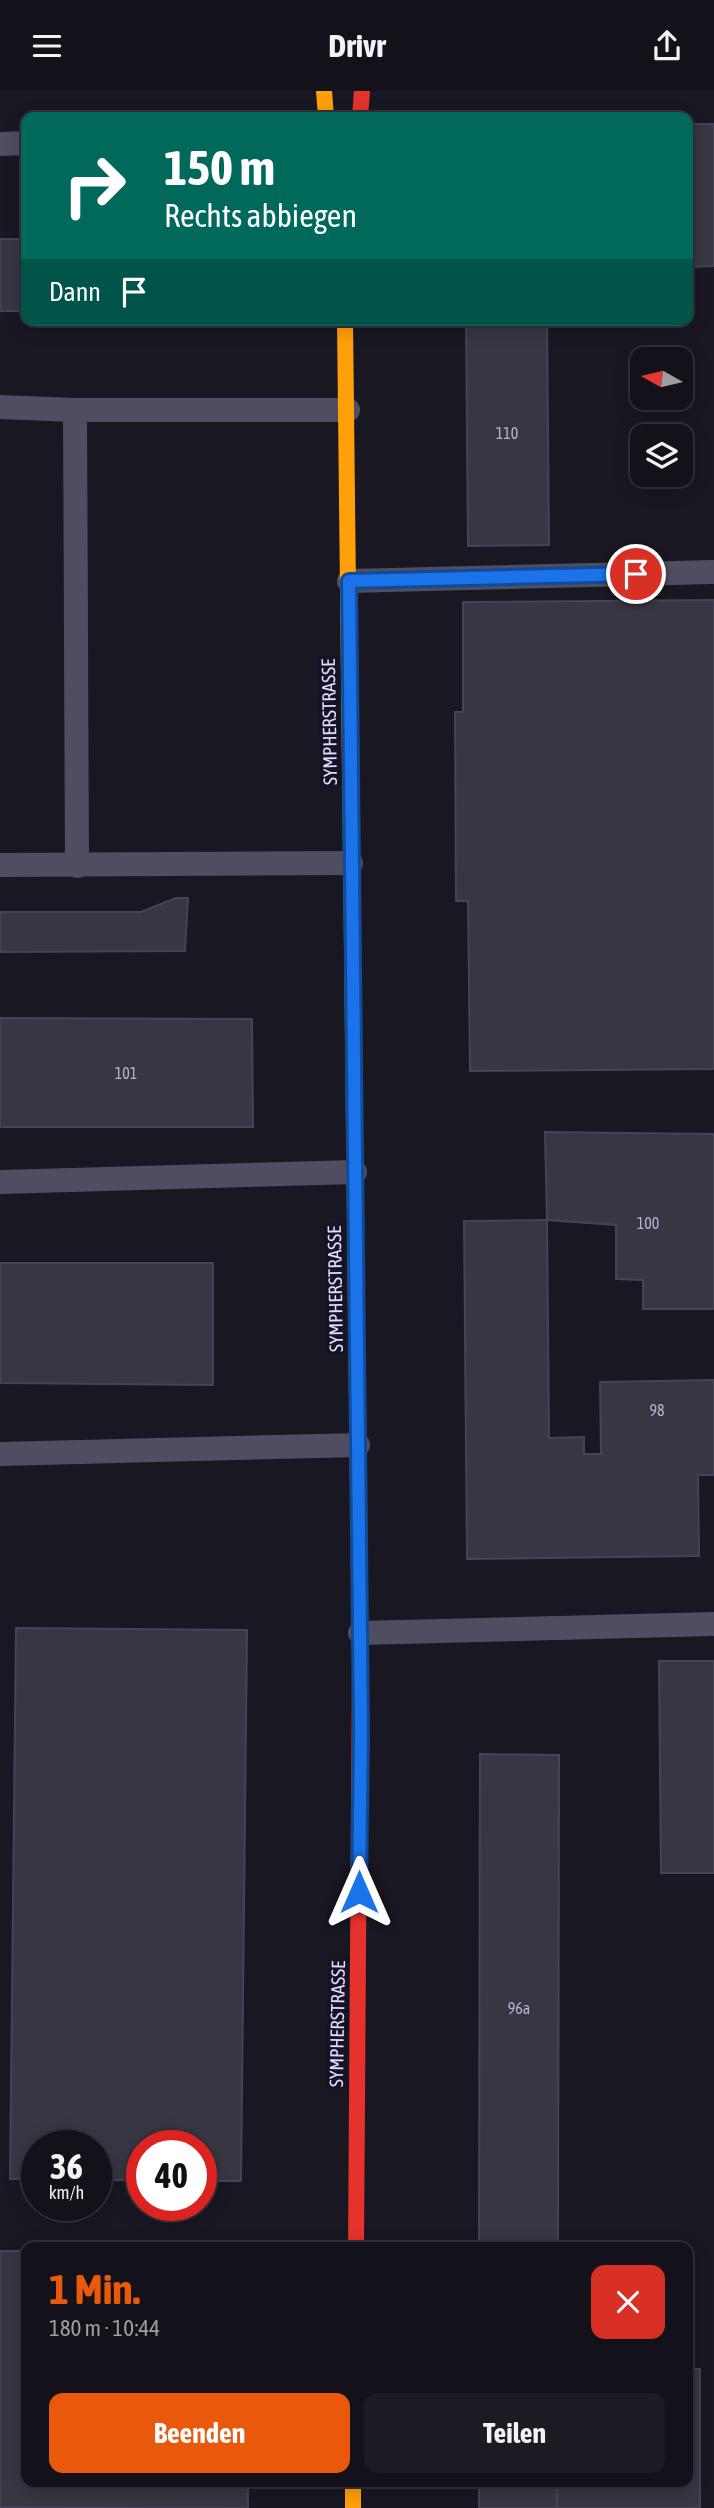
<!DOCTYPE html>
<html lang="de">
<head>
<meta charset="utf-8">
<style>
  :root { --surface:#13111a; --page:#1c1a23; --text:#f1f3f6; --muted:#9d9da2; --line:#323139; --accent:#ea580c }
  body { margin:0; font-family:"Asap Condensed",sans-serif; background:var(--page); color:var(--text); height:100vh; display:flex; flex-direction:column; font-size:26px; white-space:nowrap }
  * { box-sizing:border-box; margin:0 }
  p { font-size:23px; color:var(--muted) }
  .icon { flex:none; width:38px; height:38px; fill:none; stroke:currentColor; stroke-width:2; stroke-linecap:round; stroke-linejoin:round }
  .map { position:relative; flex:1; overflow:hidden }
  .panel { position:absolute; left:21px; top:2151px; width:672px; height:245px; display:flex; flex-direction:column; background:var(--surface); border-radius:14px; box-shadow:0 4px 18px #0003,0 0 0 2px var(--line) }
  .panel>* { flex:none }
  .banner { position:absolute; left:21px; top:21px; width:672px; height:214px; border-radius:14px; box-shadow:0 4px 18px #0003,0 0 0 2px var(--line); background:#00695c; color:#fff; overflow:hidden }
  .needle { width:46px; rotate:278deg }
  .buttons { position:absolute; left:630px; top:256px; display:grid; gap:14px }
  .buttons a { display:grid; place-items:center; width:63px; height:63px; border-radius:14px; background:var(--surface); box-shadow:0 4px 18px #0003,0 0 0 2px var(--line); font-size:35px }
  .speed { position:absolute; left:21px; top:2039px; display:flex; gap:14px; font-size:35px; font-weight:700; text-align:center }
  .speed>* { display:grid; place-content:center; width:91px; height:91px; border-radius:50%; background:var(--surface); box-shadow:0 4px 18px #0003,0 0 0 2px var(--line); line-height:1 }
  .speed small { font-size:18px; font-weight:400 }
  .speed .limit { border:10px solid #d22; background:#fff; color:#111 }
  .pin { position:absolute; display:grid; place-items:center; width:60px; height:60px; color:#fff; margin:-30px; border:4px solid #fff; border-radius:50%; box-shadow:0 2px 7px #0007 }
  .me { position:absolute; width:77px; margin:-38px; rotate:0deg; stroke-linejoin:round; filter:drop-shadow(0 0 5px #0008) }
  .turn { display:flex; align-items:center; gap:24px; height:147px; padding:0 28px; font-size:32px }
  .turn .icon { width:91px; height:91px; stroke-width:2.5 }
  .turn b { display:block; font-size:49px; line-height:60px }
  .then { display:flex; align-items:center; height:66px; padding:0 28px; background:#0003; gap:14px; font-size:26px }
  .round { display:grid; place-items:center; flex:none; width:74px; height:74px; border-radius:14px; background:var(--page) }
  .overview { display:flex; align-items:center; justify-content:space-between; height:119px; padding:0 28px }
  h1 { font-size:42px; font-weight:700; line-height:52px; color:var(--accent) }
  .primary-button { display:flex; gap:14px; margin-top:auto; padding:14px 28px }
  .primary-button a { flex:1; height:80px; border-radius:14px; background:var(--accent); color:#fff; font-size:28px; font-weight:700; line-height:80px; text-align:center }
  .primary-button a+a { background:var(--page); color:var(--text) }
  header { display:flex; justify-content:space-between; align-items:center; height:91px; padding:0 28px; background:var(--surface); font-size:32px; font-weight:700 }
  .map>svg:first-child { display:block }
  .building { fill:#383643; stroke:#464354; stroke-width:2 }
  .lines { fill:none; stroke-linecap:round; stroke-linejoin:round }
  .lane { stroke:#4f4d61; stroke-width:24 }
  .fast { stroke:#30b455; stroke-width:16 }
  .slow { stroke:#ff9f0a; stroke-width:16 }
  .jam { stroke:#e5322d; stroke-width:16 }
  .route-casing { stroke:#114b97; stroke-width:18 }
  .route { stroke:#1a73e8; stroke-width:12 }
  .labels { text-anchor:middle; dominant-baseline:central; stroke-width:7; stroke-linejoin:round; paint-order:stroke }
  .number-label { font-size:16px; fill:#b6b2cd }
  .street-label { font-size:19px; fill:#e0dcfb; stroke:#161326 }
</style>
</head>
<body>
<header><svg class="icon" aria-label="menu" viewBox="0 0 24 24"><path d="M4 6h16M4 12h16M4 18h16"/></svg>Drivr<svg class="icon" aria-label="share" viewBox="0 0 24 24"><path d="M12 15V3M7 8l5-5 5 5M5 13v7h14v-7"/></svg></header>
<div class="map">
<svg width="714" height="2417" viewBox="0 0 714 2417">
  <rect width="100%" height="100%" fill="#191722"/>
  <g class="building">
    <path d="M688 33H714V175L688 176Z"/>
    <rect x="0" y="148" width="26" height="72"/>
    <path d="M466 229H547L549 454 468 455Z"/>
    <path d="M714 509V978L470 980 468 810H456L455 621H463V511Z"/>
    <path d="M176 807H188L185 860 0 861V821H141Z"/>
    <path d="M0 927 252 928 253 1036H0Z"/>
    <path d="M545 1041 714 1043V1218H643V1189L616 1188V1134L547 1129Z"/>
    <path d="M547 1129 549 1347 584 1346V1363H601L600 1291 714 1289V1384H698L699 1465 467 1468 464 1130Z"/>
    <path d="M0 1172H213V1294L0 1292Z"/>
    <path d="M16 1537 247 1539 241 2090H201V2054H142V2089H96V2054H37V2088H10Z"/>
    <path d="M659 1570H714V1782H661Z"/>
    <path d="M480 1663 559 1664 558 2156H479Z"/>
    <path d="M0 2160H26V2390H248V2417L0 2416Z"/>
    <path d="M688 2278H700V2417H557V2390H688Z"/>
    <rect x="479" y="2390" width="78" height="27"/>
  </g>
  <g class="lines">
    <g class="lane">
      <path d="M0 53 26 52"/>
      <path d="M0 316 75 319H348"/>
      <path d="M75 319 77 775"/>
      <path d="M349 490 714 481"/>
      <path d="M0 774 351 772"/>
      <path d="M0 1091 355 1081"/>
      <path d="M0 1363 358 1354"/>
      <path d="M360 1542 714 1533"/>
    </g>
    <path class="fast" d="M350 680 355 1131"/>
    <g class="slow">
      <path d="M324 0 326 26"/>
      <path d="M345 229 350 680"/>
      <path d="M355 1131 360 1570"/>
      <path d="M353 2390V2417"/>
    </g>
    <g class="jam">
      <path d="M360 26 362 0"/>
      <path d="M356 2156 360 1570"/>
    </g>
  </g>
  <g class="lines">
    <g class="route-casing">
      <path id="route" d="M359 1801 361 1640 349 490 636 483"/>
    </g>
    <use href="#route" class="route"/>
  </g>
  <g class="labels">
    <g class="number-label">
      <text x="507" y="342">110</text>
      <text x="126" y="982">101</text>
      <text x="648" y="1132">100</text>
      <text x="657" y="1319">98</text>
      <text x="519" y="1917">96a</text>
    </g>
    <g class="street-label">
      <text transform="translate(329 631) rotate(-91)">SYMPHERSTRASSE</text>
      <text transform="translate(335 1198) rotate(-91)">SYMPHERSTRASSE</text>
      <text transform="translate(337 1933) rotate(-89)">SYMPHERSTRASSE</text>
    </g>
  </g>
</svg>
<div class="buttons">
<a><svg class="needle" viewBox="-14 -14 28 28"><path d="M0-13l5 13h-10z" fill="#e53935"/><path d="M0 13l5-13h-10z" fill="#9d9da2"/></svg></a>
<a><svg class="icon" aria-label="layers" viewBox="0 0 24 24"><path d="M12 4l9 5-9 5-9-5zM3 14l9 5 9-5"/></svg></a>
</div>
<div class="speed"><div>36<small>km/h</small></div><div class="limit">40</div></div>
<div class="pin" style="left:636px;top:483px;background:#d93025"><svg class="icon" aria-label="arrive" viewBox="0 0 24 24"><path d="M6 21V4h12l-3 4 3 4H6"/></svg></div>
<svg class="me" style="left:359px;top:1801px" viewBox="-20 -20 40 40"><path d="M0-17L14 15 0 8-14 15z" fill="#1a73e8" stroke="#fff" stroke-width="4"/></svg>
<div class="banner">
<div class="turn"><svg class="icon" aria-label="right" viewBox="0 0 24 24"><path d="M7 20v-9h11M14 6l5 5-5 5"/></svg><div><b>150 m</b>Rechts abbiegen</div></div>
<div class="then">Dann<svg class="icon" aria-label="arrive" viewBox="0 0 24 24"><path d="M6 21V4h12l-3 4 3 4H6"/></svg></div>
</div>
<section class="panel">
<div class="overview"><div><h1>1 Min.</h1><p>180 m · 10:44</p></div><a class="round" style="background:#d93025;color:#fff"><svg class="icon" aria-label="close" viewBox="0 0 24 24"><path d="M6 6l12 12M18 6L6 18"/></svg></a></div>
<div class="primary-button"><a>Beenden</a><a>Teilen</a></div>
</section>
</div>
</body>
</html>
